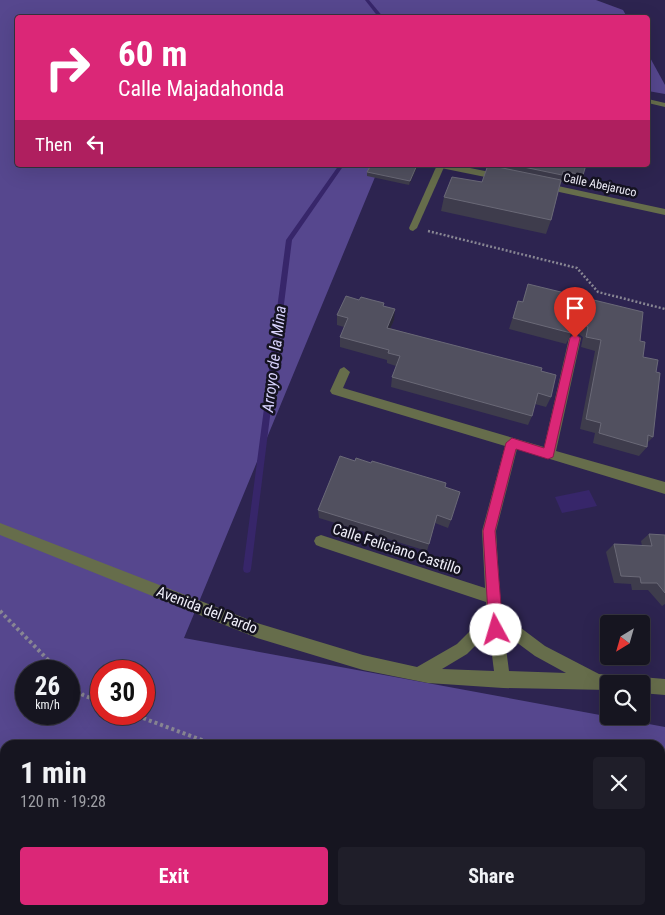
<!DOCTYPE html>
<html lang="en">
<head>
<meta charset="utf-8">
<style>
  :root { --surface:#161520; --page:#1f1e29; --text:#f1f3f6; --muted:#9e9fa5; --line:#35343e; --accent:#db2777 }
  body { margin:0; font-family:"Roboto Condensed",sans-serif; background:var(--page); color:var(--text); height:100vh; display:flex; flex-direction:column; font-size:19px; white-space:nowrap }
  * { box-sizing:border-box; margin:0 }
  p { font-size:16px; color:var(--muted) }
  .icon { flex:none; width:28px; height:28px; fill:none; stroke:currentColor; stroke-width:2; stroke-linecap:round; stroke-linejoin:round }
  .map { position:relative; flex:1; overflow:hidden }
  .panel { position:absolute; left:0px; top:740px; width:665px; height:175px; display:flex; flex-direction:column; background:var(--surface); border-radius:15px 15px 0 0; box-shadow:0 5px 20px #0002,0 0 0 1px var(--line) }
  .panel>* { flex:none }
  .top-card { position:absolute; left:15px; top:15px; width:635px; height:152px; border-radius:5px; box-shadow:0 5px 20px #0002,0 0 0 1px var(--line); background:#db2777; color:#fff; overflow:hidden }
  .needle { width:32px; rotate:217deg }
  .controls { position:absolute; left:600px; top:615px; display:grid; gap:10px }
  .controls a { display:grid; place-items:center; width:50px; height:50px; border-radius:5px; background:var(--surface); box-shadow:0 5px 20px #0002,0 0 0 1px var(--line); font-size:25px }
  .speed { position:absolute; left:15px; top:660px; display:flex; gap:10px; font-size:25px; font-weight:700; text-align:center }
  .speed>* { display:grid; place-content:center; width:65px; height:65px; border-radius:50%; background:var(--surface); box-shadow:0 5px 20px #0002,0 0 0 1px var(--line); line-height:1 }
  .speed small { font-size:12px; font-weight:400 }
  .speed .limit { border:8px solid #d22; background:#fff; color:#111 }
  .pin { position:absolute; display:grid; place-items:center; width:42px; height:42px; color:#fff; margin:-51px -21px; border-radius:50% 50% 50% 0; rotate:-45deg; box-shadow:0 0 5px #0007 }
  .pin .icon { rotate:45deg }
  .me { position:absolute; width:55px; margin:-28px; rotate:354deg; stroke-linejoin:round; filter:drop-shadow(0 0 4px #0008) }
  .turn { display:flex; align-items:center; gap:18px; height:105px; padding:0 20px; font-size:22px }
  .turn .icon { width:65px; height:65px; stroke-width:2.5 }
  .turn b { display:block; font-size:35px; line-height:42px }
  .then { display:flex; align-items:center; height:48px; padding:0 20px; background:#0003; gap:10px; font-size:19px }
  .round { display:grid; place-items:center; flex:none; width:52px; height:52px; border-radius:5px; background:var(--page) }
  .head { display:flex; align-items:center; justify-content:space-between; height:85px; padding:0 20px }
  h1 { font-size:30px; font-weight:700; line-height:38px }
  .primary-button { display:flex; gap:10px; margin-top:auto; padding:10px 20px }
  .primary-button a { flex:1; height:58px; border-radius:5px; background:var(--accent); color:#fff; font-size:20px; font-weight:700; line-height:58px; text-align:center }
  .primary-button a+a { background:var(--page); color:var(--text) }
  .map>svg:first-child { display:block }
  .green { fill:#2d2450; fill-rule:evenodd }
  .forest { fill:#56478e; fill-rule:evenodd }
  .water { fill:#37266a }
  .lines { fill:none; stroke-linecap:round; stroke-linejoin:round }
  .stream { fill:#37266a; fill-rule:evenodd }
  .path-far1 { stroke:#888693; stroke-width:2.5; stroke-dasharray:2 2; stroke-linecap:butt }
  .path { stroke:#888693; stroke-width:4; stroke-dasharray:3 3; stroke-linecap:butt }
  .lane { fill:#666d4b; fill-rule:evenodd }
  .street { fill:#666d4b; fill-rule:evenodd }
  .wall { fill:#3e3c4c }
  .shaded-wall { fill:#292737 }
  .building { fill:#51505f; stroke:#6a6977 }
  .route { fill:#db2777; stroke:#8e194d }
  .labels { text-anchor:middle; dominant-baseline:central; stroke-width:5; stroke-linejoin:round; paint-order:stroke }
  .far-street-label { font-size:12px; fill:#f0effa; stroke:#151321 }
  .street-label { font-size:15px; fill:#f0effa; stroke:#151321 }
  .water-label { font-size:16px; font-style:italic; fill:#d9d4fe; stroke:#151321 }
</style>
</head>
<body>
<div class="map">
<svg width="665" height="915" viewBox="0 0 665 915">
  <rect width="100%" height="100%" fill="#1e1c2b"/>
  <path class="green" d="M0 0H665V915H0ZM18 18H648V165H18ZM609 624H641V656H609ZM26 671H69V714H26ZM101 671H144V714H101ZM609 684H641V716H609ZM5 745H660V910H5Z"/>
  <g class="forest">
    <path d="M0 0H596L623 10 627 17 18 18V165H380L184 638 665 727V915H0ZM26 671H69V714H26ZM101 671H144V714H101ZM5 745H660V910H5Z"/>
    <path d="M648 54 665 85V94L648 91Z"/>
  </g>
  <path class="water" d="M589 490 597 506 562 513 555 497Z"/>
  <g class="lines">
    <g class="stream">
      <path d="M365 0H369L384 18H379Z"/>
      <path d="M339 165H344L292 240 251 569 250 572 247 573 244 572 243 569 286 240Z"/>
    </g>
    <path class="path-far1" d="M428 231 577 268 598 292 665 309"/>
    <g class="path">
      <path d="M0 611 59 671"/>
      <path d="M69 681 83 695 101 702"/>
      <path d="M132 714 215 745"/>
    </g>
    <path class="lane" d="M437 165H445L417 228 413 231 410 230 409 228Z"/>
    <g class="street">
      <path d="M648 99 665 103V107L648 103Z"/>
      <path d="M437 165H455L500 174 505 177 500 180 441 168Z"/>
      <path d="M544 183 665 209V215L541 188V184Z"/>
      <path d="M575 334 581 338 556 451 665 482V494L517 449 496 531 501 613 545 646 599 674 628 676 633 679 635 682 641 677 665 679V695L641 693V684H609V690L503 688 428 683 363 670 257 638 0 535V523L257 623 363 655 417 667 457 644 487 614 486 602 321 547 316 545 314 541 316 537 321 535 485 588 482 531 505 446 332 394 330 391 340 369 344 367 350 372 343 388 544 447 569 338ZM489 632 494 671 442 669 467 654ZM504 633 535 656 566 673 509 671Z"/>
    </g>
  </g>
  <g class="wall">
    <path d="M418 165 409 185 367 176V172Z"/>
    <path d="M489 165H586L583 175 579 185 561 182 551 220 546 234 441 211 444 197 482 182Z"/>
    <path d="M528 284 640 341 643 357 656 372 653 437 647 443V447L639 456 593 443 595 433 580 429 595 351 581 347 583 337 576 332 570 336 566 344 509 329 518 301 522 302Z"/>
    <path d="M359 300 384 306 394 320 390 328 541 371 551 397 546 407 535 404 532 416 528 425 391 387 392 377 396 366 387 363V360L340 347V337L344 327 337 325V315Z"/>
    <path d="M445 487 451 520 448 528 435 523 427 551 319 518 318 510Z"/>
    <path d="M649 534 665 535V604L662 606 648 590H632L631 584 614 583 606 552 614 544 642 546 641 541Z"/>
  </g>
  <g class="shaded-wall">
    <path d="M417 165H418L409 185 410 181Z"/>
    <path d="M395 309 394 320 386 338 387 328Z"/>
    <path d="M581 322 576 332 570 336 573 326Z"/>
  </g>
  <g class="building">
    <path d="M371 165H417L410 181 367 172Z"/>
    <path d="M488 165 561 180 551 220 444 197 452 177 482 182Z"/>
    <path d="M514 165H586L583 175 563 171 562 175Z"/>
    <path d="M528 284 643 312 640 341 645 342 643 357 658 360 656 372 660 373 653 437 648 435 647 447 599 433 601 423 586 419 601 340 586 337 588 327 581 322 573 326 571 333 513 318 518 301 523 302Z"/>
    <path d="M346 296 359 300 361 297 372 300 384 303 383 306 395 309 387 328 542 368 541 371 556 375 551 397 538 393 532 416 392 377 400 356 388 353 389 350 340 337 348 318 337 315Z"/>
    <path d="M340 456 355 461 356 458 371 463 372 461 446 483 445 487 460 492 451 520 437 515 429 544 318 510Z"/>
    <path d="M649 534 665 535V593L657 583H641L640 577 621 576 614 544 652 546Z"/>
    <path d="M232 910H276L272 915H235Z"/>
  </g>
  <path class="route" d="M575 334 580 338 553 457 548 459 516 449 495 531 503 630 501 635 496 637 491 635 489 630 483 531 506 443 512 438 544 448 570 338Z"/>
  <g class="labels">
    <g class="far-street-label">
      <text transform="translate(600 185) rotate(12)">Calle Abejaruco</text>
    </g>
    <g class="street-label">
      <text transform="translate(397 549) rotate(18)">Calle Feliciano Castillo</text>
      <text transform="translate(207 610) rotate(21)">Avenida del Pardo</text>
    </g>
    <g class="water-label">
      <text transform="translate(274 359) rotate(-83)">Arroyo de la Mina</text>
    </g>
  </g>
</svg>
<div class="controls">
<a><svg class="needle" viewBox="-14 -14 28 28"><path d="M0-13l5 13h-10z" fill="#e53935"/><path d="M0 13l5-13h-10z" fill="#9e9fa5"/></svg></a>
<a><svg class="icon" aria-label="search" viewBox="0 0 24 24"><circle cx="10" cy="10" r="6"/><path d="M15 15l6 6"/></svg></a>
</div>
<div class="speed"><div>26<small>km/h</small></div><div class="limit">30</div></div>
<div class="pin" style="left:575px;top:338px;background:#d93025"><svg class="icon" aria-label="arrive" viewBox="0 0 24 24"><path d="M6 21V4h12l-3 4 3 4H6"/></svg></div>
<svg class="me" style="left:496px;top:630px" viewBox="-20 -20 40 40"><circle r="19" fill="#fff"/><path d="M0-13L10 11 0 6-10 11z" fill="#db2777"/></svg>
<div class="top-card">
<div class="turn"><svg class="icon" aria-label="right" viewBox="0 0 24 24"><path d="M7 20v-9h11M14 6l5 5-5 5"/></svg><div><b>60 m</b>Calle Majadahonda</div></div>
<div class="then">Then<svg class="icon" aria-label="left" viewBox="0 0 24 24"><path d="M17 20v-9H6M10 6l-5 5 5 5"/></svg></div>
</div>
<section class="panel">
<div class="head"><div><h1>1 min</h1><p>120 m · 19:28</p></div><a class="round"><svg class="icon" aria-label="close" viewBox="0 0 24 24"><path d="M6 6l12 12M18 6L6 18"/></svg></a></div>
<div class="primary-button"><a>Exit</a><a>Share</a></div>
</section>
</div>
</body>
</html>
